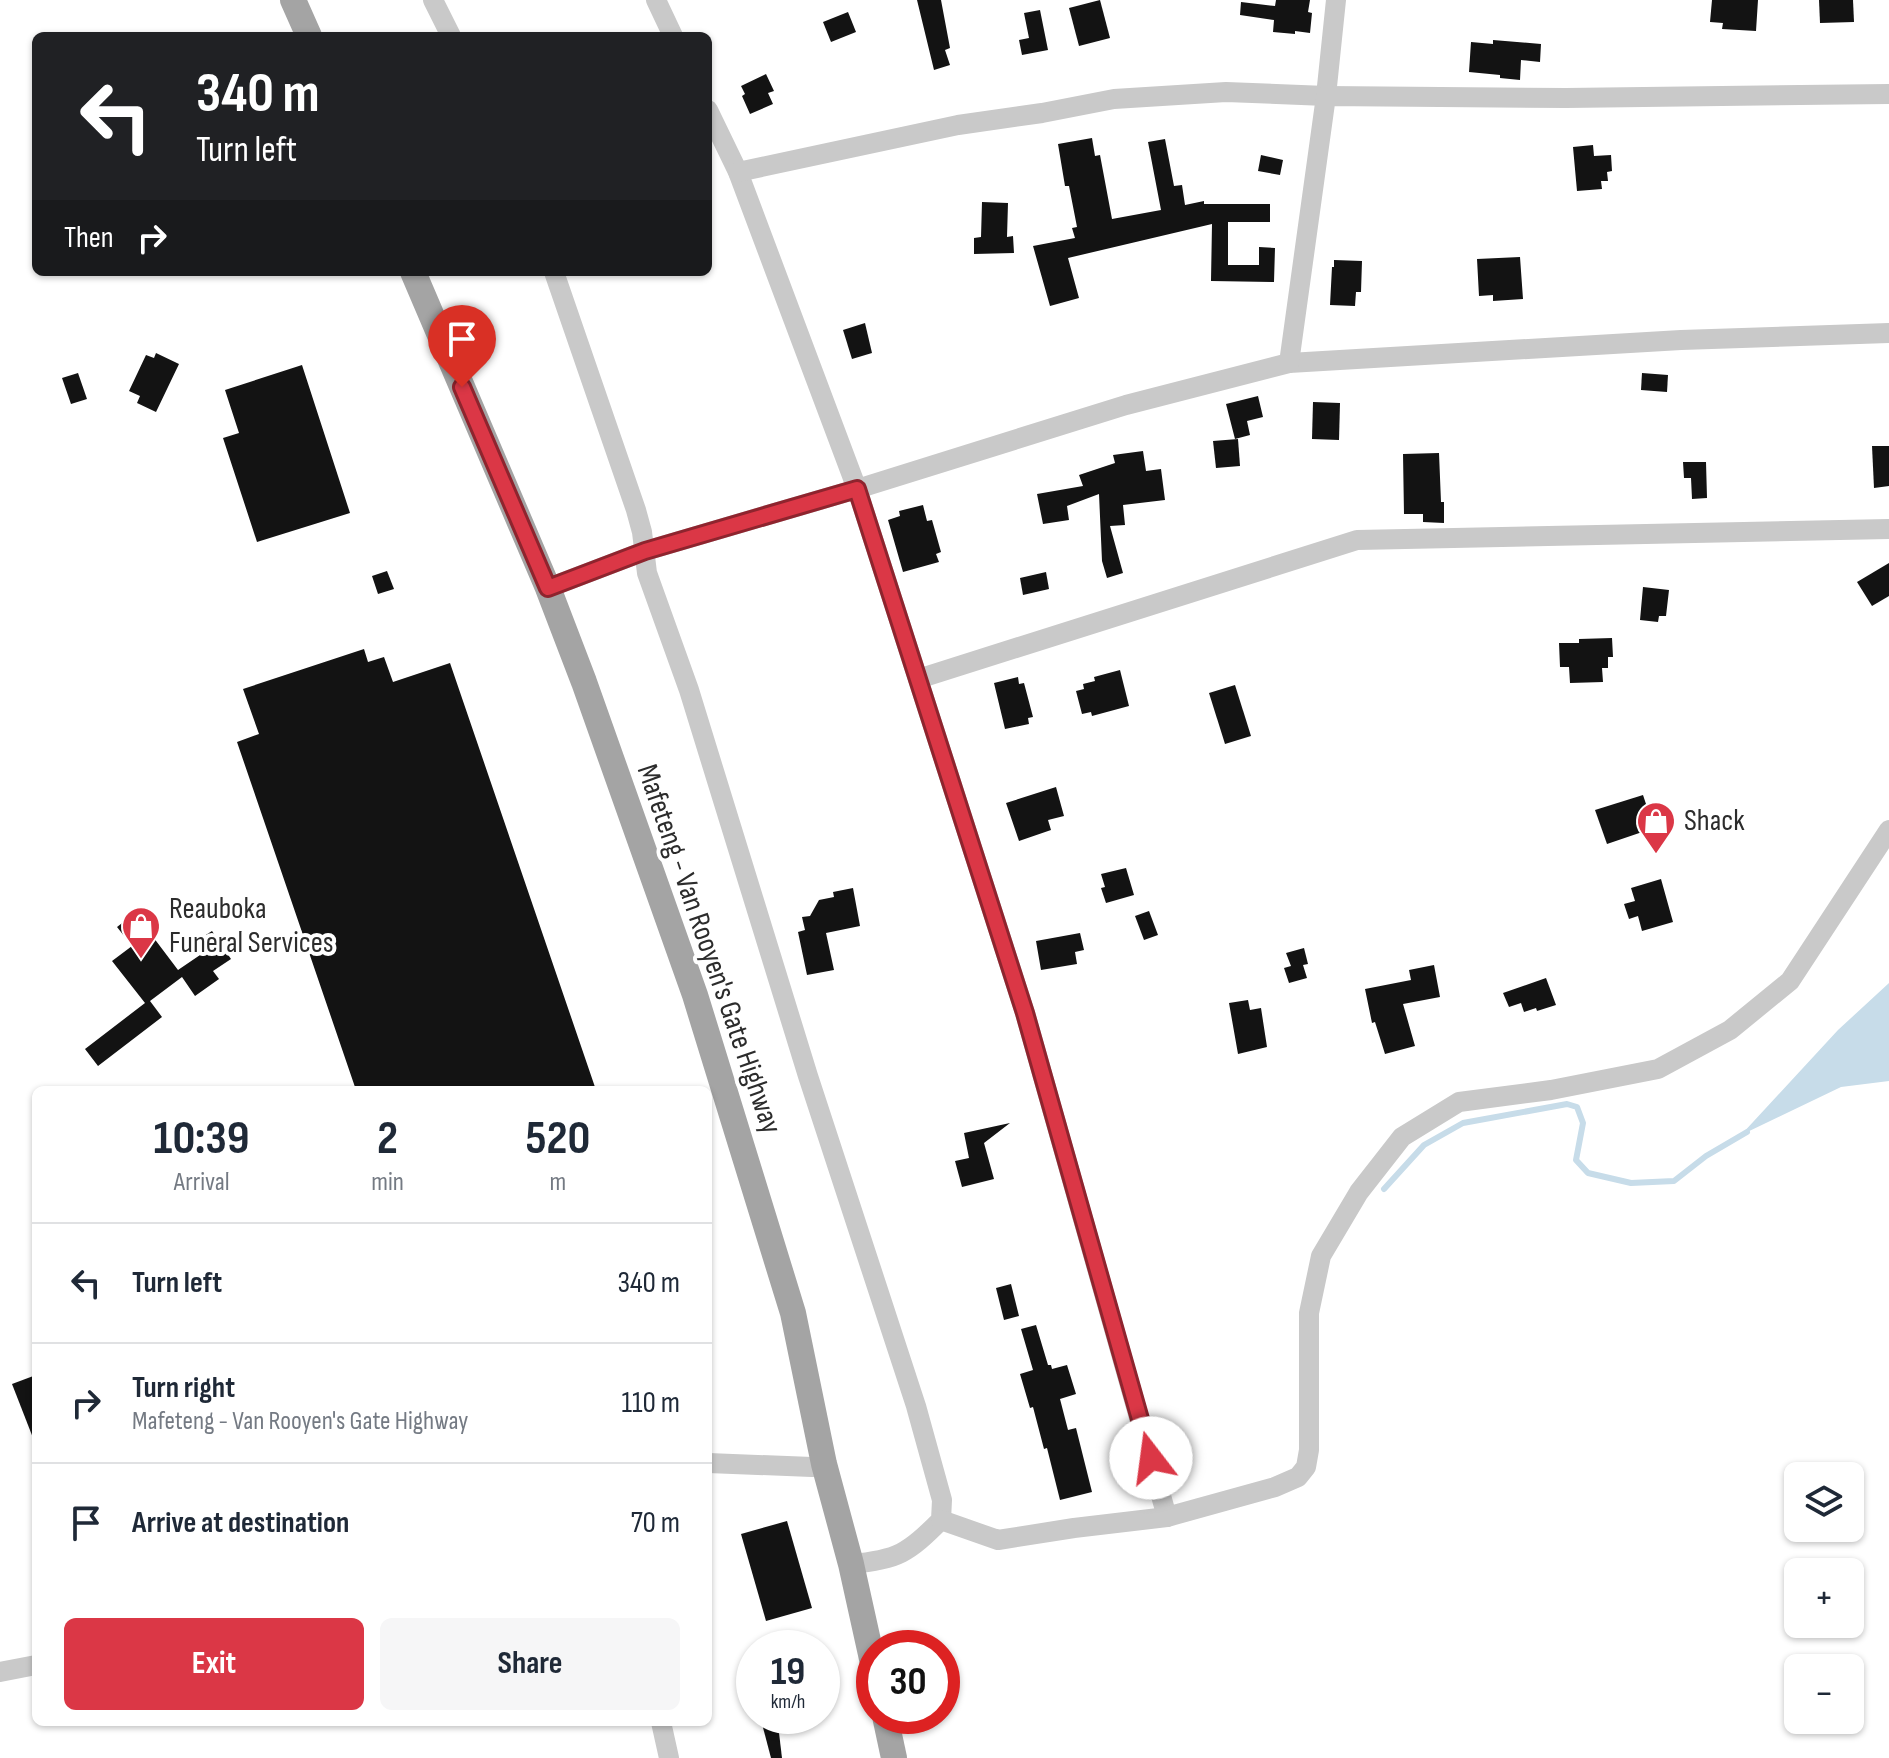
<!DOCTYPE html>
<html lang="en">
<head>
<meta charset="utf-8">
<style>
  :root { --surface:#fff; --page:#f6f6f7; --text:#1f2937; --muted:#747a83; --line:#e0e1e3; --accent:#db3746 }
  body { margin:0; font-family:"Sofia Sans Condensed",sans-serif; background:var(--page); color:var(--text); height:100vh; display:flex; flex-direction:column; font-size:30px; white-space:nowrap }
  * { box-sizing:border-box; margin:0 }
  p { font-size:26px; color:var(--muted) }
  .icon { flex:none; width:44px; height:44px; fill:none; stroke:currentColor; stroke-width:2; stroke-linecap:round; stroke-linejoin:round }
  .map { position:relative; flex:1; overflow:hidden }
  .side { position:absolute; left:32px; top:1086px; width:680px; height:640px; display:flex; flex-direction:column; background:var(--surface); border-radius:12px; box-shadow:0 2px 6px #0004 }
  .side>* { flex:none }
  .guide { position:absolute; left:32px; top:32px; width:680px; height:244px; border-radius:12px; box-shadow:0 2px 6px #0004; background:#202124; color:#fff; overflow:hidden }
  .controls { position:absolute; left:1784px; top:1462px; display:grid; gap:16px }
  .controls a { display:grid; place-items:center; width:80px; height:80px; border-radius:12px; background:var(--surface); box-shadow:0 2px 6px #0004; font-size:40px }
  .speed { position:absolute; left:736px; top:1630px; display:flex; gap:16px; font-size:40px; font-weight:700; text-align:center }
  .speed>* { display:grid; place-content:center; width:104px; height:104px; border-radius:50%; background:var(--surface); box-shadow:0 2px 6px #0004; line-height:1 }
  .speed small { font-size:20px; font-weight:400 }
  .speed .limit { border:12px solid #d22; background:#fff; color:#111 }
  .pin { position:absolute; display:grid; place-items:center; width:68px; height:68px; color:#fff; margin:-82px -34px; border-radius:50% 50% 50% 0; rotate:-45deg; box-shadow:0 0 8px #0007 }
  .pin .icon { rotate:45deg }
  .me { position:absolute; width:88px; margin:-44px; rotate:345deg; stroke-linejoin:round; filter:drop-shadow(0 0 6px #0008) }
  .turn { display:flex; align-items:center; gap:28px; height:168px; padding:0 32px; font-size:36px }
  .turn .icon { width:104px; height:104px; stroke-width:2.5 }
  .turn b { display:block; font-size:56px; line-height:68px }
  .then { display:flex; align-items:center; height:76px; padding:0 32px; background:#0003; gap:16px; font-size:30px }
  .eta { display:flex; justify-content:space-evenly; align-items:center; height:136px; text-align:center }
  .eta b { font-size:48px; font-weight:700; line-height:56px }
  .action { display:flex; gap:16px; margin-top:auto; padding:16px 32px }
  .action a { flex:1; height:92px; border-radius:12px; background:var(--accent); color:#fff; font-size:32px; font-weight:700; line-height:92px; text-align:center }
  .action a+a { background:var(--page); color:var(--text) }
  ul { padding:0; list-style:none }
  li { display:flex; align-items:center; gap:24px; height:120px; padding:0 32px; border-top:2px solid var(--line) }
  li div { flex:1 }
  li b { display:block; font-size:30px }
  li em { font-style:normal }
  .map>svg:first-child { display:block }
  .water { fill:#c7dce9 }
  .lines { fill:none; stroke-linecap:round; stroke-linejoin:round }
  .stream { stroke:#c7dce9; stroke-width:6 }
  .building { fill:#131313 }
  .minor { stroke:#c9c9c9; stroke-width:20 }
  .major { stroke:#a4a4a4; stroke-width:26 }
  .route-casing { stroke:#8e242e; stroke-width:20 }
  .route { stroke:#db3746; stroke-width:14 }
  .labels { text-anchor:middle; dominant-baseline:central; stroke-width:8; stroke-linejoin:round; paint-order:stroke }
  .poi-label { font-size:30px; fill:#2c2c2c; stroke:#fff; text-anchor:start }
  .street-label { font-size:30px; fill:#2c2c2c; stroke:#fff }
</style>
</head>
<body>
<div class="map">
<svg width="1889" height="1758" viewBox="0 0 1889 1758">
  <rect width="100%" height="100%" fill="#fff"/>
  <path class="water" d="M1889 983V1081L1841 1087 1741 1135 1838 1030Z"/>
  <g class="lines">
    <path class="stream" d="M1384 1189 1424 1145 1463 1123 1567 1104 1577 1107 1583 1123 1576 1160 1588 1173 1631 1183 1674 1181 1706 1156 1747 1132"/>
  </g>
  <g class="building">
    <path d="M917 0H941L950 48 945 50 950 65 934 70Z"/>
    <path d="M1100 0 1110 38 1079 46 1069 8Z"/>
    <path d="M1276 0H1310L1308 12 1312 13 1310 33 1295 31V34L1273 32 1274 20 1240 15 1241 2 1275 6Z"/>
    <path d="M1712 0H1758L1756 31 1722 29 1723 23 1710 22Z"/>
    <path d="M1819 0H1853L1854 22 1820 23Z"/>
    <path d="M1040 10 1048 50 1022 55 1019 40 1029 38 1024 13Z"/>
    <path d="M848 12 856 32 831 42 823 22Z"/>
    <path d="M1493 40 1541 44 1540 62 1521 60 1520 80 1500 78V75L1469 72 1471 42 1493 44Z"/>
    <path d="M766 74 774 91 768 93 773 104 750 114 742 96 745 94 741 86Z"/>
    <path d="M1092 138 1095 156 1100 155 1112 219 1161 210 1148 142 1165 139 1174 186 1182 185 1185 205 1204 201V204H1270V222H1228V265H1259V247L1275 248 1274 282 1211 281 1212 224 1068 258 1079 298 1050 306 1033 246 1075 238 1072 228 1077 227 1069 186H1065L1058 144Z"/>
    <path d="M1593 145 1594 156 1611 155 1612 171 1607 172 1608 181H1601L1602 189 1577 191 1573 147Z"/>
    <path d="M1261 155 1283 160 1280 175 1258 171Z"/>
    <path d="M982 202 1008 203 1007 237 1013 236 1014 253 974 254V238L981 237Z"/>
    <path d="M1520 257 1523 299 1493 301V295L1479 296 1477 259Z"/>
    <path d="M1334 260 1362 261 1361 292H1356L1355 306 1330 305 1332 267H1334Z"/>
    <path d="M865 323 872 353 852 359 843 330Z"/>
    <path d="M156 353 179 364 156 412 137 403 140 396 129 391 146 355 154 358Z"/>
    <path d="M302 365 350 513 257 542 223 438 239 433 225 390Z"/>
    <path d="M78 373 87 399 71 404 62 378Z"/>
    <path d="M1642 373 1668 375 1667 392 1641 390Z"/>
    <path d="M1258 396 1263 417 1247 421 1250 435 1235 439 1226 404Z"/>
    <path d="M1313 402 1340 403 1339 440 1312 439Z"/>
    <path d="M1238 439 1240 466 1216 468 1213 441Z"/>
    <path d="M1872 446H1889V486L1874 488Z"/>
    <path d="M1143 451 1146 471 1161 469 1165 500 1123 505 1125 525 1110 526 1123 573 1107 578 1102 561 1099 494 1067 506 1069 520 1043 524 1037 494 1083 486 1079 475 1115 463 1113 455Z"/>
    <path d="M1439 453 1441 502H1444V523L1423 522V514H1404L1403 454Z"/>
    <path d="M1683 462H1706L1707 498 1692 499 1691 478H1684Z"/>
    <path d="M923 505 927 521 932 520 941 552 936 554 939 562 903 572 888 520 900 516 899 511Z"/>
    <path d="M1889 563V596L1872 606 1857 582Z"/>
    <path d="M387 571 394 589 378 594 372 576Z"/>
    <path d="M1046 572 1049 589 1023 595 1020 578Z"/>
    <path d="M1643 587 1669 590 1666 616H1659L1658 622 1640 620Z"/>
    <path d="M1612 638 1613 657H1608V668H1602L1603 682 1570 683 1569 667H1560L1559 643H1579V639Z"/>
    <path d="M364 649 368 662 384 657 393 682 450 663 596 1090H356L237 742 259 734 243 689Z"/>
    <path d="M1120 670 1129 706 1092 716 1091 712 1082 714 1076 691 1084 689 1083 684 1095 681 1094 677Z"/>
    <path d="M1018 677 1019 684 1024 683 1033 717 1028 718 1029 724 1005 729 994 683Z"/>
    <path d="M1235 685 1251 736 1225 744 1209 693Z"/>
    <path d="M1056 787 1064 816 1048 820 1051 830 1019 841 1006 803Z"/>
    <path d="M1643 795 1654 828 1607 844 1595 810Z"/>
    <path d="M1126 868 1134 895 1106 903 1101 888 1105 887 1101 874Z"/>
    <path d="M1661 879 1673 922 1642 931 1638 916 1629 919 1624 904 1635 901 1631 888Z"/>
    <path d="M853 888 860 926 826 933 834 970 807 975 798 932 805 930 802 917 810 916 819 900 834 897 833 892Z"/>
    <path d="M1149 911 1158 935 1144 940 1135 916Z"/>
    <path d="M135 913 178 970 203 953 195 942 212 931 231 959 213 971 219 979 195 996 182 977 150 1001 162 1017 98 1066 85 1049 145 1003 112 961 132 946 117 927Z"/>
    <path d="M1080 933 1084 950 1075 952 1077 964 1041 970 1036 941Z"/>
    <path d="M1304 948 1308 964 1303 965 1307 978 1289 983 1284 968 1291 966 1286 953Z"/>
    <path d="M1434 965 1440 997 1403 1004 1415 1046 1385 1054 1375 1022 1372 1023 1365 989 1411 980 1409 970Z"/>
    <path d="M1546 978 1556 1005 1537 1011 1536 1008 1524 1012 1521 1003 1509 1007 1503 993Z"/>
    <path d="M1248 1000 1250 1010 1261 1008 1267 1047 1238 1054 1229 1003Z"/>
    <path d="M1010 1123 984 1143 994 1179 962 1187 955 1161 969 1158 964 1133Z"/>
    <path d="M1011 1284 1019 1316 1004 1320 996 1288Z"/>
    <path d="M1036 1325 1048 1365H1051L1052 1369 1067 1365 1076 1394 1060 1399 1068 1430 1076 1428 1092 1492 1060 1500 1047 1448 1044 1449 1033 1407 1030 1408 1020 1374 1033 1370 1021 1329Z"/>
    <path d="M36 1375V1443H35L12 1384Z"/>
    <path d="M787 1521 812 1608 766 1621 741 1534Z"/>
    <path d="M760 1716H777L782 1758H771Z"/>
  </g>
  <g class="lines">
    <g class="minor">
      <path d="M433 0 451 36"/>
      <path d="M656 0 673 36"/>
      <path d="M708 110 738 172 857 489 1025 1013 1167 1517"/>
      <path d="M738 172 958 125 1042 113 1114 99 1226 92 1326 96 1336 0"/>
      <path d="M554 272 636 510 642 532 647 573 689 690 808 1076 916 1406 942 1500 941 1520C908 1553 898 1560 851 1564"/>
      <path d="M1289 363 1681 340 1889 333"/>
      <path d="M548 588 645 551 857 489 1126 405 1289 363 1326 96 1566 98 1889 94"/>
      <path d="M918 679 1357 540 1889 529"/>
      <path d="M708 1463 812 1467 824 1464"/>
      <path d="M941 1520 998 1540 1074 1528 1167 1517 1275 1487 1298 1477 1306 1467 1309 1450V1313L1321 1256 1359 1192 1402 1137 1459 1102 1551 1090 1658 1069 1730 1030 1790 981 1889 830"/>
      <path d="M0 1672 36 1665"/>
      <path d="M661 1722 669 1758"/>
    </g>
    <g class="major">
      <path d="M293 0 309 36"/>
      <path d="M413 272 548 588 584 682 695 995 793 1313 824 1464 851 1564 874 1668"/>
      <path d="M885 1716 894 1758"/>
    </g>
  </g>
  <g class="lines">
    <g class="route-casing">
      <path id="route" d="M462 387 548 588 645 551 857 489 1025 1013 1151 1458"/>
    </g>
    <use href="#route" class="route"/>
  </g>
  <defs>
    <g id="shop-pin" transform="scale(2)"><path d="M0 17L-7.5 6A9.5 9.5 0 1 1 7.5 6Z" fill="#db3746" stroke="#fff"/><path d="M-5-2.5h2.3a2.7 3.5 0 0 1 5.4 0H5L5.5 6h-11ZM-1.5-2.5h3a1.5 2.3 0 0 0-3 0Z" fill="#fff"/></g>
  </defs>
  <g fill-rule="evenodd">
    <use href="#shop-pin" x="1656" y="821"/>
    <use href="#shop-pin" x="141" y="926"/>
  </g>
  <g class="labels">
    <g class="poi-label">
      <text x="1684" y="821">Shack</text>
      <text x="169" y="909">Reauboka<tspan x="169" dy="34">Funeral Services</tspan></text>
    </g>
    <g class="street-label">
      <text transform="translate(709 949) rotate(71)">Mafeteng - Van Rooyen's Gate Highway</text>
    </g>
  </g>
</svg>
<div class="controls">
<a><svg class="icon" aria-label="layers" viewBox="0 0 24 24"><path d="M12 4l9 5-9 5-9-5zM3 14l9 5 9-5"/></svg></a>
<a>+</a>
<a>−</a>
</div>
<div class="speed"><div>19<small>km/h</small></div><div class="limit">30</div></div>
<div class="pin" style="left:462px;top:387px;background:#d93025"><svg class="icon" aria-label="arrive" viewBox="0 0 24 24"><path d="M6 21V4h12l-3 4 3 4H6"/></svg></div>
<svg class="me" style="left:1151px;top:1458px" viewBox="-20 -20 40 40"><circle r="19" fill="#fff"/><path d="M0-13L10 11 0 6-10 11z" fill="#db3746"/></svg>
<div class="guide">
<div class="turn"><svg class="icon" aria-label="left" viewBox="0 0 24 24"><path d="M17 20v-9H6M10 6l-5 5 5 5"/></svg><div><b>340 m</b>Turn left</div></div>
<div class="then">Then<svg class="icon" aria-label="right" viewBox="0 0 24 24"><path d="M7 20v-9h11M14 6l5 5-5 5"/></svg></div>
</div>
<section class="side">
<div class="eta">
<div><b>10:39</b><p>Arrival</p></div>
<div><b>2</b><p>min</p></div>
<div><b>520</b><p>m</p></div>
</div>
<ul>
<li><svg class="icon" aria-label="left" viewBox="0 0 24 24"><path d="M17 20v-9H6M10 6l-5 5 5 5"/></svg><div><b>Turn left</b></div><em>340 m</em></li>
<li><svg class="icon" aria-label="right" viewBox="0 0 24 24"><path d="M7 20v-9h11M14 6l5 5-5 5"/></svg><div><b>Turn right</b><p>Mafeteng - Van Rooyen's Gate Highway</p></div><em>110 m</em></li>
<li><svg class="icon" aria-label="arrive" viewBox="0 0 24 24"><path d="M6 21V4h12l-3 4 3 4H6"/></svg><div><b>Arrive at destination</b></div><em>70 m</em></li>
</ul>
<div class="action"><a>Exit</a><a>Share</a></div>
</section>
</div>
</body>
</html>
